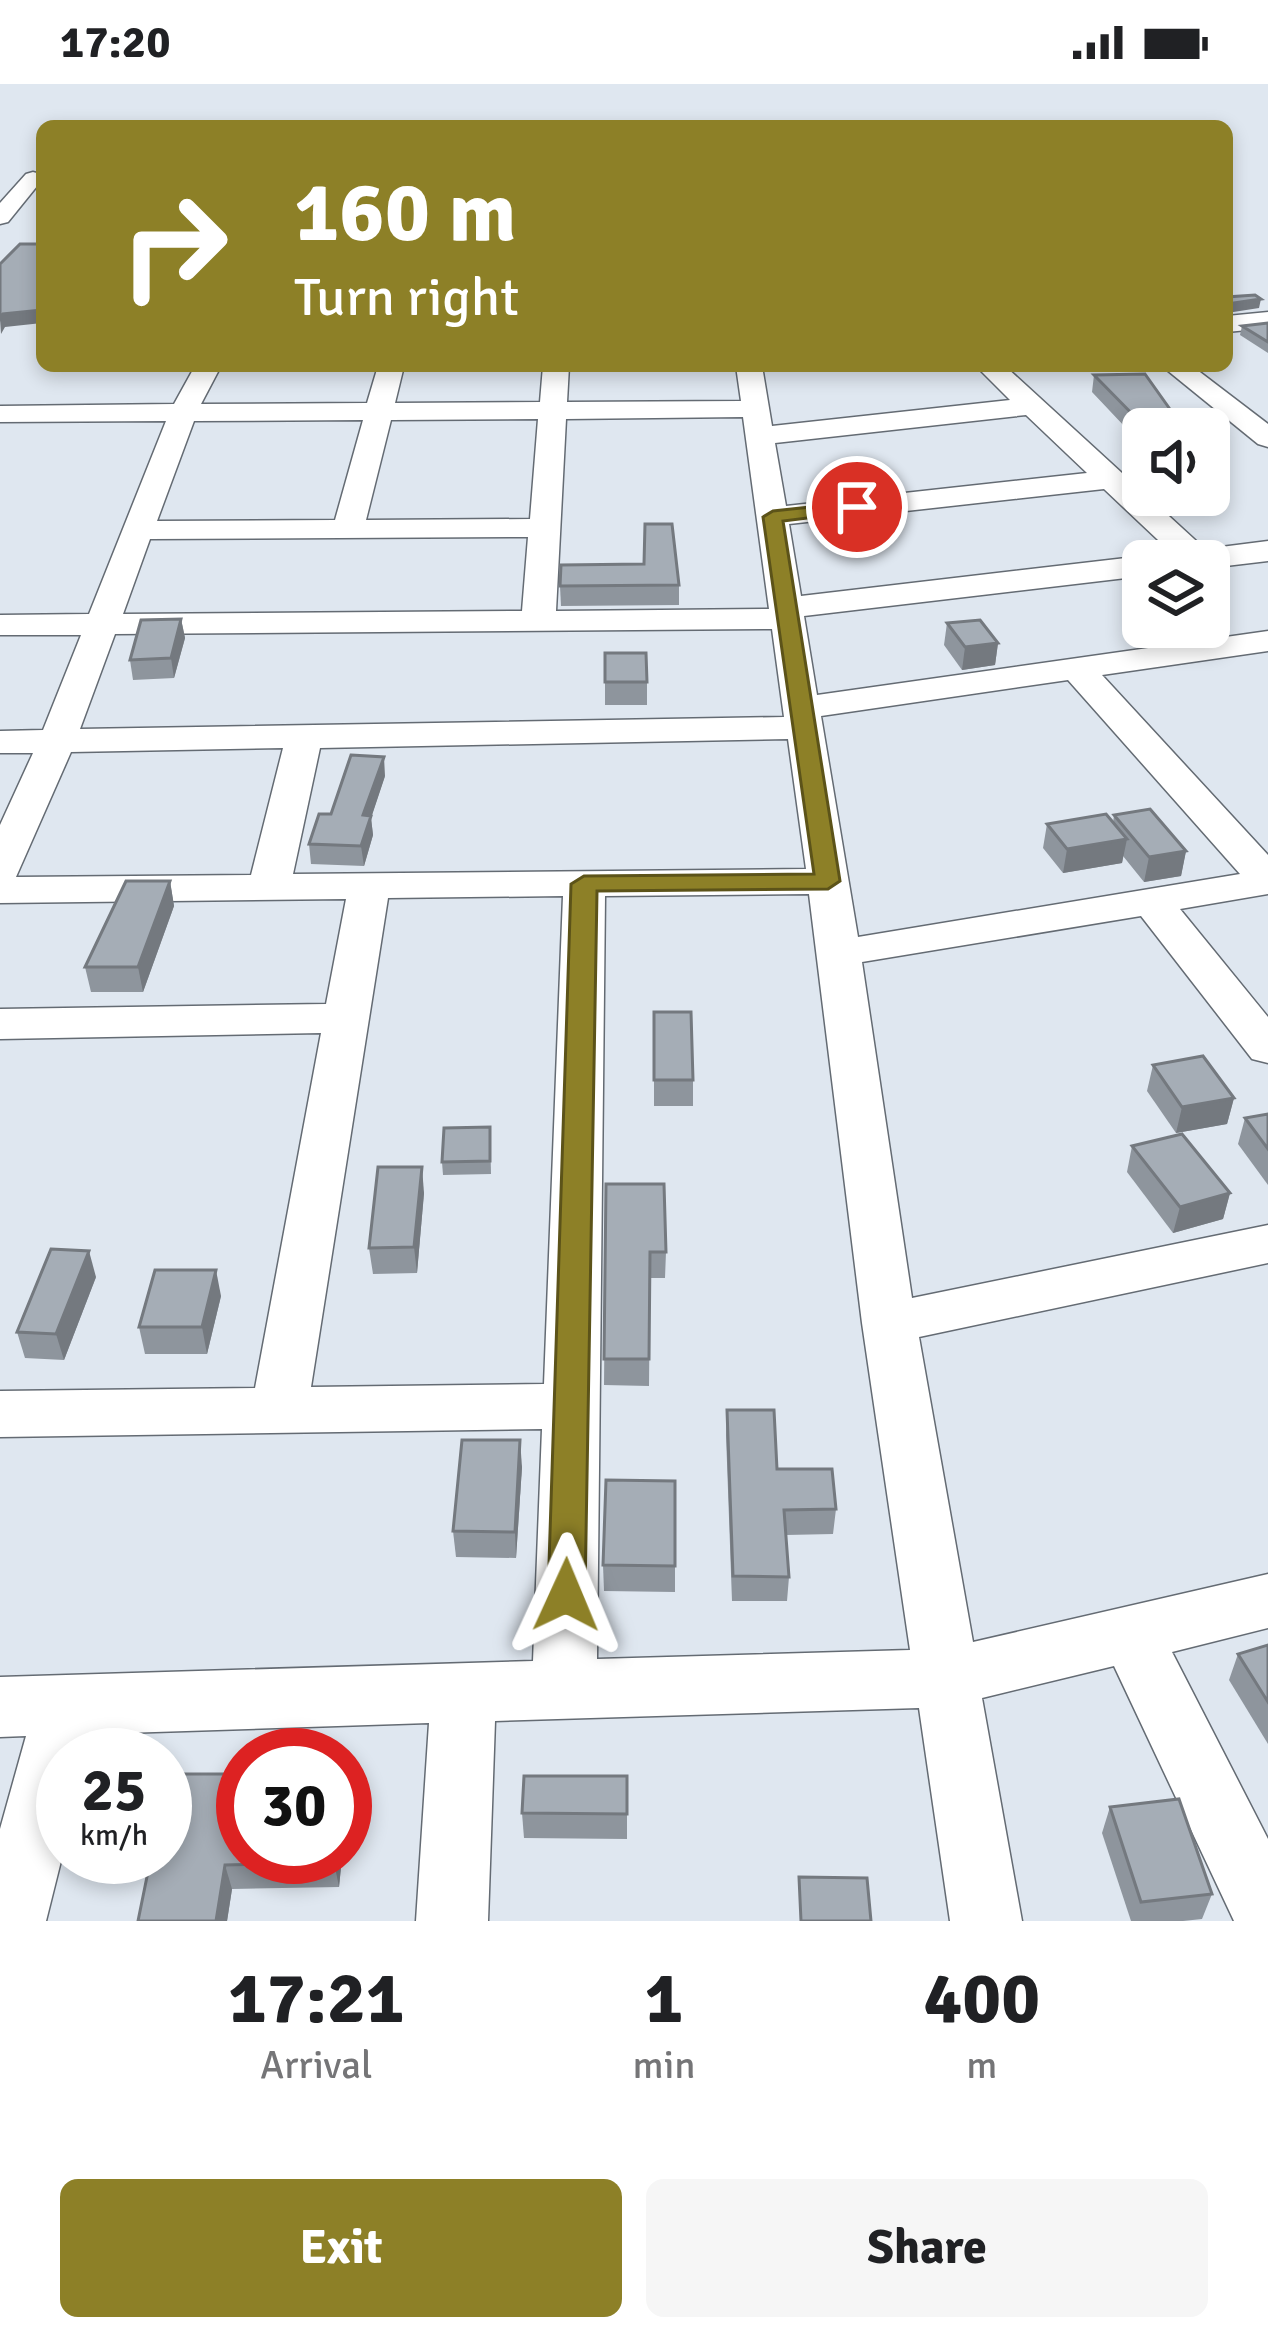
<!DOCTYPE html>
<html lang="en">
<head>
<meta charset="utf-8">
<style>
  :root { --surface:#fff; --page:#f6f6f6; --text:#202124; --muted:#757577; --accent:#8d8027 }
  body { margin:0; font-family:Signika,sans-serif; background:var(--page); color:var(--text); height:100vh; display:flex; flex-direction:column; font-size:45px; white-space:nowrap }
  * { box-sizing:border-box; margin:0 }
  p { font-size:39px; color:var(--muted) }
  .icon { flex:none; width:66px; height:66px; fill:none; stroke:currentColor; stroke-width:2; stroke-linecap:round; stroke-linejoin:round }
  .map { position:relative; height:1837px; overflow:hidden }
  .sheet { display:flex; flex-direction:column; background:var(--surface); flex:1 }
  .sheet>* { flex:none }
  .banner { position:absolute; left:36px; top:36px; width:1197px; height:252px; border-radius:18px; box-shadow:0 6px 18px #0003; background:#8d8027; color:#fff; overflow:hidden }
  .controls { position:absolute; left:1122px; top:324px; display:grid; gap:24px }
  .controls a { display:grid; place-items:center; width:108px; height:108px; border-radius:18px; background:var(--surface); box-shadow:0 6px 18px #0003; font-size:60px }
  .speed { position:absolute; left:36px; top:1644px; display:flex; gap:24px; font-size:60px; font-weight:700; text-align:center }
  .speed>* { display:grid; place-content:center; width:156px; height:156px; border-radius:50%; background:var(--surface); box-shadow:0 6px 18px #0003; line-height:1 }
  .speed small { font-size:30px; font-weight:400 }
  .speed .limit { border:18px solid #d22; background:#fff; color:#111 }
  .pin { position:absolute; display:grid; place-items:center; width:102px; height:102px; color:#fff; margin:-51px; border:6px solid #fff; border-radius:50%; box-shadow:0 3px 12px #0007 }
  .me { position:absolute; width:132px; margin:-66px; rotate:1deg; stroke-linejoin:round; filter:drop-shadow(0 0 9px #0008) }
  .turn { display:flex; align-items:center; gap:42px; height:252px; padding:0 60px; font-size:54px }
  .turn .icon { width:156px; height:156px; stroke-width:2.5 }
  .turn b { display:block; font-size:84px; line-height:102px }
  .eta { display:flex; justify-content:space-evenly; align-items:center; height:204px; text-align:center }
  .eta b { font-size:72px; font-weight:700; line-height:84px }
  .button { display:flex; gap:24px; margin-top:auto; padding:24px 60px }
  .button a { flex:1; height:138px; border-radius:18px; background:var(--accent); color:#fff; font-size:48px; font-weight:700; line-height:138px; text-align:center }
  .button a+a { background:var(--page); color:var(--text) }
  .status { display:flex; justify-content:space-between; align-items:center; height:84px; padding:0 60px; background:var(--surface); direction:ltr }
  .status svg { height:33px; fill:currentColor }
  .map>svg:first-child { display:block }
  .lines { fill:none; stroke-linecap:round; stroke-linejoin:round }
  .minor-casing { stroke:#646b73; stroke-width:3 }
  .minor { fill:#fff; fill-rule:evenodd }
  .wall { fill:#8e959d }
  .shaded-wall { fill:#74797f }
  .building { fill:#a5adb6; stroke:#74797f; stroke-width:3 }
  .route { fill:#8d8027; stroke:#5c5319; stroke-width:3 }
</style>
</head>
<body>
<div class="status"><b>17:20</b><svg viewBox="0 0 49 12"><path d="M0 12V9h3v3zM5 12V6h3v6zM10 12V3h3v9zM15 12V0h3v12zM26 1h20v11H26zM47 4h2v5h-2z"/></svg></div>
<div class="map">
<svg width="1268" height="1837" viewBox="0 0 1268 1837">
  <rect width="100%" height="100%" fill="#dfe7f0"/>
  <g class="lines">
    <g class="minor-casing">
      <g id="minor">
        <path d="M33 88 40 90 42 96 8 138 0 140V119L26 90Z"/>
        <path d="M1268 228V244L1227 248V232Z"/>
        <path d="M195 282H221L201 320 367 319 378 282H404L395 319 540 318 543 282H569L567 318 741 317 736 282H762L772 342 1010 316 976 282H1005L1205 465 1268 457V477L1209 484V477H1172L1175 472 1104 405 789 440 801 512 1143 472 1156 477H1143V492L804 532 817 611 1268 547V567L1102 591 1268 771V810L1180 825 1268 933V979L1252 975 1141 832 862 878 912 1214 1268 1141V1179L919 1253 973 1558 1268 1490V1544L1172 1568 1268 1755V1837H1234L1114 1582 982 1614 1022 1837H950L919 1624 495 1637 488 1837H416L429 1639 93 1650 87 1671H63V1769L46 1837H0V1745L26 1652 0 1653V1593L533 1577 542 1345 0 1353V1307L255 1304 321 949 0 955V925L326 920 346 815 0 819V741L33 669H0V647L43 646 81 551H0V531L89 530 166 337 0 338V322L174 320ZM1026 331 1087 389 786 422 775 359ZM743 333 769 525 556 527 566 335ZM538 335 530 435 366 436 391 336ZM363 336 335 436 157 437 194 337ZM528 453 522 527 123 530 150 455ZM772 545 784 633 80 645 115 550ZM1068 596 1240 790 858 853 821 632ZM788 655 806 785 293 790 320 664ZM283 664 251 791 16 793 71 668ZM809 810 862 1239 910 1566 597 1575 605 812ZM563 812 544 1300 311 1303 388 814Z"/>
        <path d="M1162 282H1192L1268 340V363L1258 360Z"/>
      </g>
    </g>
    <use href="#minor" class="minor"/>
  </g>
  <g class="wall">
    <path d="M1268 239V269L1240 251 1242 242Z"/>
    <path d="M1094 291 1184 345H1143V362L1092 308Z"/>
    <path d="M644 480 679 501V521L561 522 560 502Z"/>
    <path d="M181 535 185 554 174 594 133 596 130 576Z"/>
    <path d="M947 539 998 559 995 581 962 586 944 561Z"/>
    <path d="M605 569 647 598V621H605Z"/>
    <path d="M385 692 371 734 373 751 364 782 311 780 309 760 331 730Z"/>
    <path d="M1114 731 1186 767 1181 792 1144 798 1123 772 1122 779 1063 789 1043 764 1047 740 1113 739Z"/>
    <path d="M170 797 174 822 143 908H91L85 883Z"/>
    <path d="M654 928 693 996V1022H654Z"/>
    <path d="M1153 981 1234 1014 1227 1040 1176 1049 1147 1007Z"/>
    <path d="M1268 1030V1101L1238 1060 1245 1034Z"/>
    <path d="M490 1043 491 1090 443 1091 442 1078Z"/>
    <path d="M1132 1062 1230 1109 1223 1135 1173 1149 1127 1088Z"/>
    <path d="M606 1100 666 1168 665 1194H650L649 1302 604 1301Z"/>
    <path d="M424 1109 417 1189 373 1190 369 1164Z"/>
    <path d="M96 1193 64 1276 25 1274 17 1248Z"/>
    <path d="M221 1212 207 1270H145L139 1243Z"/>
    <path d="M727 1326 777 1385 836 1425 833 1450 786 1451 789 1493 787 1517H732L726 1351Z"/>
    <path d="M522 1383 516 1474 456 1473 453 1447Z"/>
    <path d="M675 1397V1508L604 1507 603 1481Z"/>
    <path d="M1268 1561V1660L1229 1596 1238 1570Z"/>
    <path d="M627 1692V1755L524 1754 522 1729Z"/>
    <path d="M1110 1723 1212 1810 1202 1835 1183 1837H1131L1102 1749Z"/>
    <path d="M146 1773H342L339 1803 232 1805 227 1837H138L151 1774Z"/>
  </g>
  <g class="shaded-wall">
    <path d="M1261 215 1259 224 1227 229V220Z"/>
    <path d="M42 226V239L5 243 1 250 0 235 3 230Z"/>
    <path d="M181 535 185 554 174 594 171 574Z"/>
    <path d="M998 559 995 581 962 586 965 563Z"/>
    <path d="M384 673 385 692 371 734 373 751 364 782 361 762 363 731Z"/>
    <path d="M1127 755 1122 779 1063 789 1067 765Z"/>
    <path d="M1186 767 1181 792 1144 798 1149 773Z"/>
    <path d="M170 797 174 822 143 908 138 883Z"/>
    <path d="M1234 1014 1227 1040 1176 1049 1182 1023Z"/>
    <path d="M422 1083 424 1109 417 1189 414 1163Z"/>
    <path d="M1230 1109 1223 1135 1173 1149 1180 1123Z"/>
    <path d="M89 1167 96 1193 64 1276 56 1250Z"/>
    <path d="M216 1186 221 1212 207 1270 202 1243Z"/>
    <path d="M520 1356 522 1383 516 1474 515 1448Z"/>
    <path d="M335 1773H342L339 1803 334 1778Z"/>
    <path d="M225 1781 232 1805 227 1837H216Z"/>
  </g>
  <g class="building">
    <path d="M20 160H42V226L3 230 0 235V180Z"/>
    <path d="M1255 211 1261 215 1227 220V213Z"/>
    <path d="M1268 239V258L1242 242Z"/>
    <path d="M1145 290 1184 345H1147L1094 291Z"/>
    <path d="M645 440H672L679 501 560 502 561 481 644 480Z"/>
    <path d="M181 535 171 574 130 576 141 536Z"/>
    <path d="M980 536 998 559 965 563 947 539Z"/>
    <path d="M605 569H646L647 598H605Z"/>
    <path d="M351 671 384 673 363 731 371 732 361 762 309 760 319 730H331Z"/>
    <path d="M1150 725 1186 767 1149 773 1114 731Z"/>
    <path d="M1106 730 1127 755 1067 765 1047 740Z"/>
    <path d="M126 797H170L138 883H85Z"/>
    <path d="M654 928H691L693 996H654Z"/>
    <path d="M1203 972 1234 1014 1182 1023 1153 981Z"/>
    <path d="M1268 1030V1065L1245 1034Z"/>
    <path d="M490 1043V1077L442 1078 444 1044Z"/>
    <path d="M1182 1050 1230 1109 1180 1123 1132 1062Z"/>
    <path d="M378 1083H422L414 1163 369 1164Z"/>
    <path d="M606 1100H664L666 1168H650L649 1275H604Z"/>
    <path d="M51 1165 89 1167 56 1250 17 1248Z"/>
    <path d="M155 1186H216L202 1243H139Z"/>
    <path d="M727 1326H774L777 1385H832L836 1425 784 1426 789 1493 733 1492Z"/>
    <path d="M462 1356H520L515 1448 453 1447Z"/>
    <path d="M606 1396 675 1397V1482L603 1481Z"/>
    <path d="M1268 1561V1618L1238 1570Z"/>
    <path d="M165 1690H243V1773H335L334 1778 225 1781 216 1837H138L151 1773H165Z"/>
    <path d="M524 1692H627V1730L522 1729Z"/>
    <path d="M1179 1715 1212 1810 1141 1818 1110 1723Z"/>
    <path d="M799 1793 867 1794 871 1837H801Z"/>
  </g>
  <path class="route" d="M857 418 864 419V427L783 437 840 797 828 805 597 807 585 1511 580 1523 566 1528 553 1523 548 1511 571 800 584 792 814 790 763 433 773 427Z"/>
</svg>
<div class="controls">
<a><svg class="icon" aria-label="sound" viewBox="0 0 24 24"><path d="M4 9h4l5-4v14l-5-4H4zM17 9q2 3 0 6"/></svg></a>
<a><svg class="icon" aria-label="layers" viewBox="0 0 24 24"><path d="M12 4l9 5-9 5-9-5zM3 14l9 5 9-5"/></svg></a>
</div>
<div class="speed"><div>25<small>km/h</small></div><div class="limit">30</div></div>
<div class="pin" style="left:857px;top:423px;background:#d93025"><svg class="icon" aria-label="arrive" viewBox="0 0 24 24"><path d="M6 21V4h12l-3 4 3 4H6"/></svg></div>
<svg class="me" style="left:566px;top:1511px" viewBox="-20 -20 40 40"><path d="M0-17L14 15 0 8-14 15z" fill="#8d8027" stroke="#fff" stroke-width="4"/></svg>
<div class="banner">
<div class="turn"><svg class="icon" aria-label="right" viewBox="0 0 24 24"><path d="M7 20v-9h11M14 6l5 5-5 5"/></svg><div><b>160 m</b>Turn right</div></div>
</div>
</div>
<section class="sheet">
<div class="eta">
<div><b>17:21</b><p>Arrival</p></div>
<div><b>1</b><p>min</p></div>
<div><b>400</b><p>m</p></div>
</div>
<div class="button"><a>Exit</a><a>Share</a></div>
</section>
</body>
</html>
